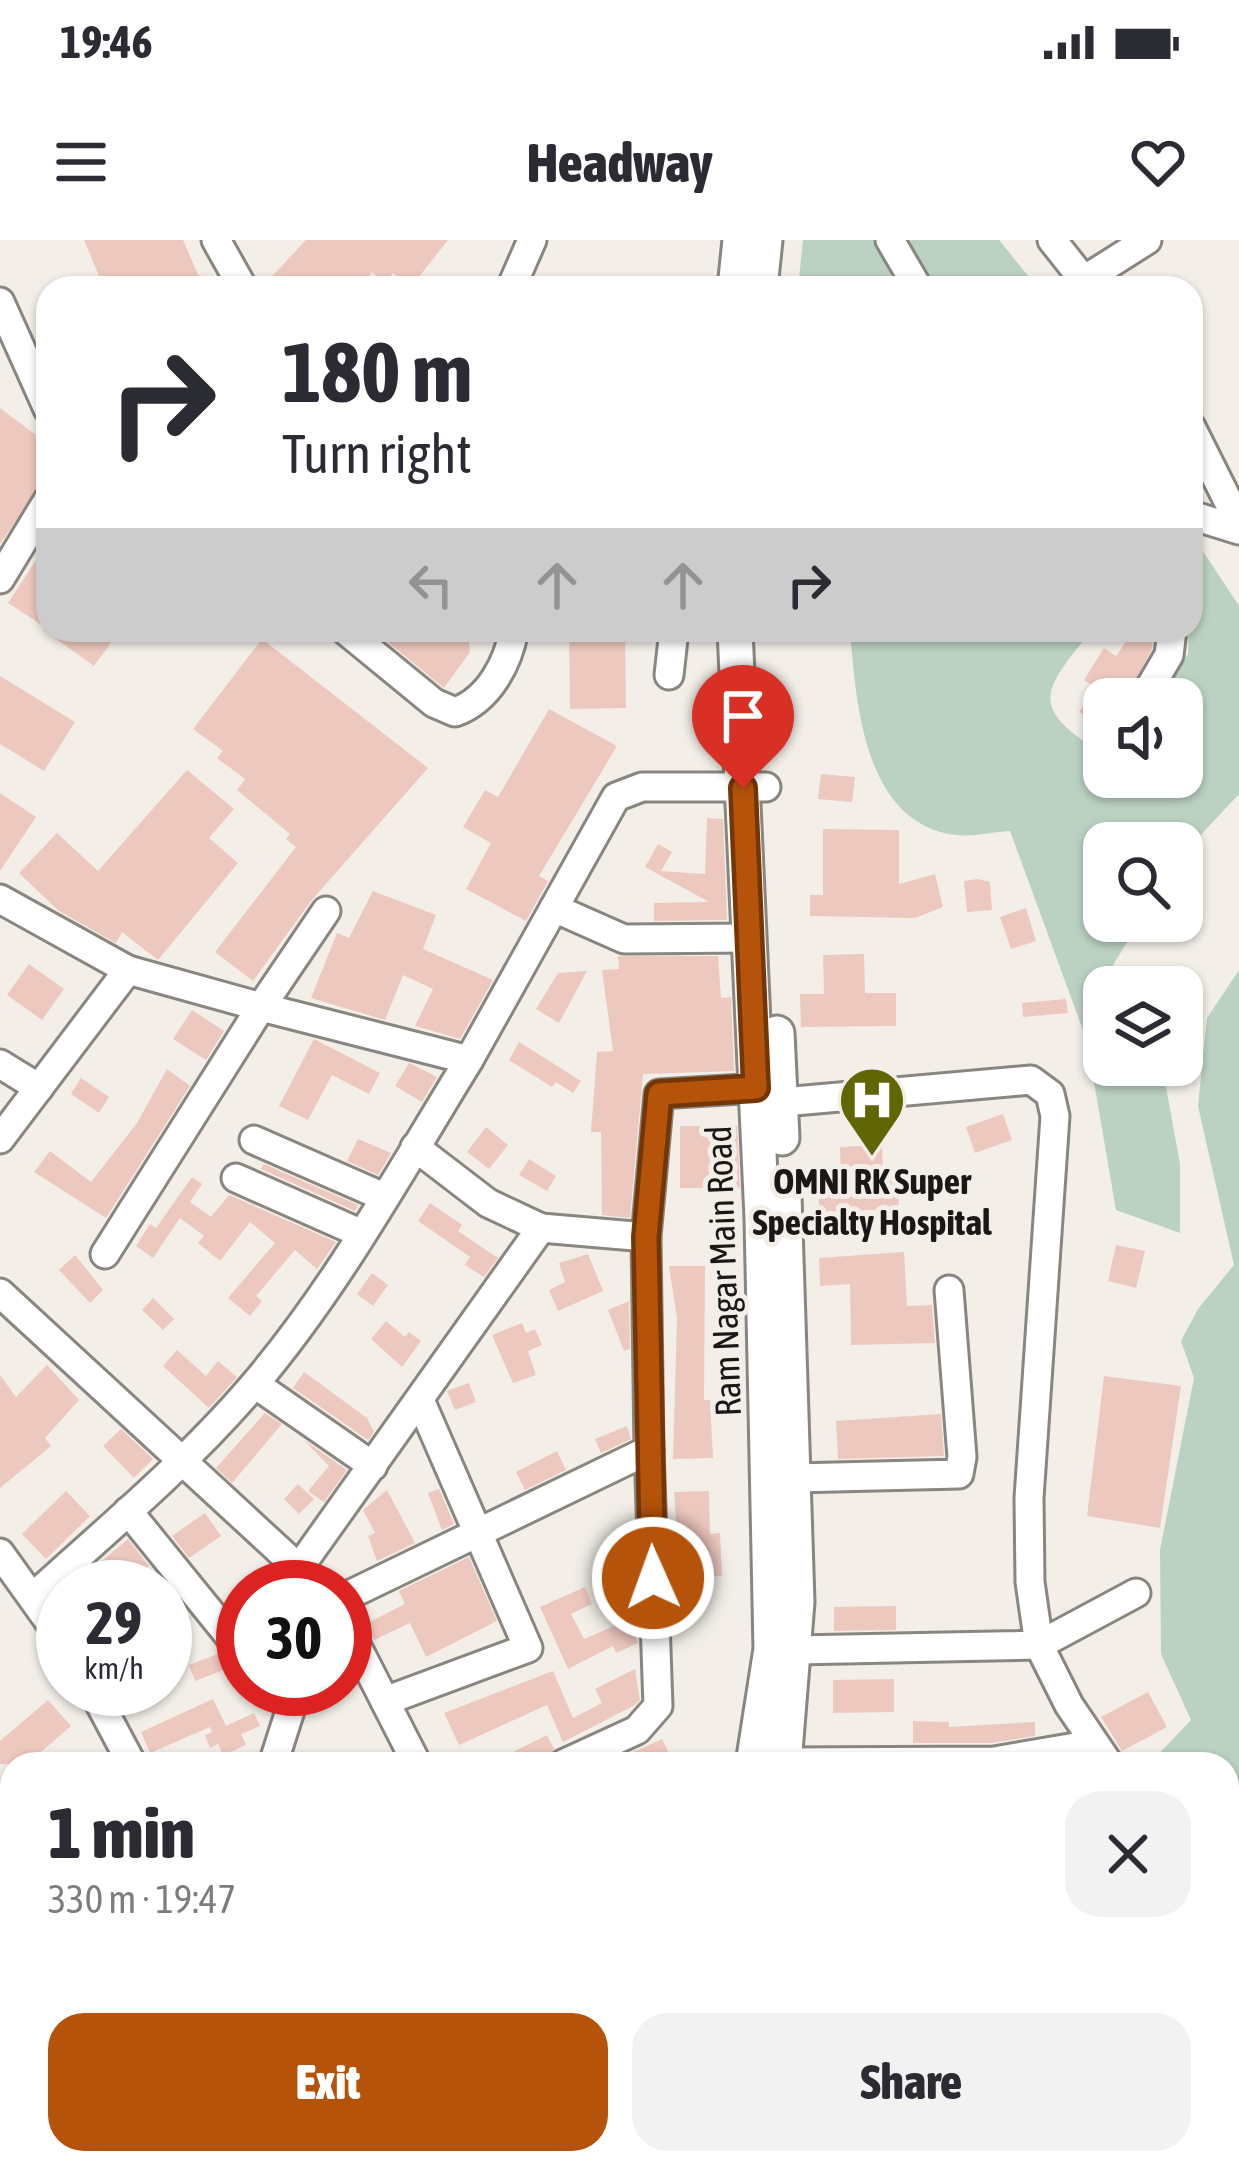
<!DOCTYPE html>
<html lang="en">
<head>
<meta charset="utf-8">
<style>
  :root { --surface:#fff; --page:#f2f2f3; --text:#2b2b33; --muted:#7c7c81; --accent:#b45309 }
  body { margin:0; font-family:"Asap Condensed",sans-serif; background:var(--page); color:var(--text); height:100vh; display:flex; flex-direction:column; font-size:45px; white-space:nowrap }
  * { box-sizing:border-box; margin:0 }
  p { font-size:39px; color:var(--muted) }
  .icon { flex:none; width:66px; height:66px; fill:none; stroke:currentColor; stroke-width:2; stroke-linecap:round; stroke-linejoin:round }
  .map { position:relative; flex:1; overflow:hidden }
  .sheet { position:absolute; left:0px; top:1512px; width:1239px; height:423px; display:flex; flex-direction:column; background:var(--surface); border-radius:36px 36px 0 0; box-shadow:0 3px 9px #0004 }
  .sheet>* { flex:none }
  .guide { position:absolute; left:36px; top:36px; width:1167px; height:366px; border-radius:36px; box-shadow:0 3px 9px #0004; background:#fff; color:var(--text); overflow:hidden }
  .tools { position:absolute; left:1083px; top:438px; display:grid; gap:24px }
  .tools a { display:grid; place-items:center; width:120px; height:120px; border-radius:24px; background:var(--surface); box-shadow:0 3px 9px #0004; font-size:60px }
  .speed { position:absolute; left:36px; top:1320px; display:flex; gap:24px; font-size:60px; font-weight:700; text-align:center }
  .speed>* { display:grid; place-content:center; width:156px; height:156px; border-radius:50%; background:var(--surface); box-shadow:0 3px 9px #0004; line-height:1 }
  .speed small { font-size:30px; font-weight:400 }
  .speed .limit { border:18px solid #d22; background:#fff; color:#111 }
  .pin { position:absolute; display:grid; place-items:center; width:102px; height:102px; color:#fff; margin:-123px -51px; border-radius:50% 50% 50% 0; rotate:-45deg; box-shadow:0 0 12px #0007 }
  .pin .icon { rotate:45deg }
  .me { position:absolute; width:132px; margin:-66px; rotate:358deg; stroke-linejoin:round; filter:drop-shadow(0 0 9px #0008) }
  .turn { display:flex; align-items:center; gap:42px; height:252px; padding:0 48px; font-size:54px }
  .turn .icon { width:156px; height:156px; stroke-width:2.5 }
  .turn b { display:block; font-size:84px; line-height:102px }
  .lanes { display:flex; align-items:center; height:114px; padding:0 48px; background:#0003; justify-content:center; gap:60px; direction:ltr }
  .lanes .off { opacity:.35 }
  .round { display:grid; place-items:center; flex:none; width:126px; height:126px; border-radius:36px; background:var(--page) }
  .summary { display:flex; align-items:center; justify-content:space-between; height:204px; padding:0 48px }
  h1 { font-size:72px; font-weight:800; line-height:90px }
  .button { display:flex; gap:24px; margin-top:auto; padding:24px 48px }
  .button a { flex:1; height:138px; border-radius:36px; background:var(--accent); color:#fff; font-size:48px; font-weight:800; line-height:138px; text-align:center }
  .button a+a { background:var(--page); color:var(--text) }
  .status { display:flex; justify-content:space-between; align-items:center; height:84px; padding:0 60px; background:var(--surface); direction:ltr }
  .status svg { height:33px; fill:currentColor }
  header { display:flex; justify-content:space-between; align-items:center; height:156px; padding:0 48px; background:var(--surface); font-size:54px; font-weight:800 }
  .map>svg:first-child { display:block }
  .green { fill:#bbd1c1 }
  .building { fill:#edc8be }
  .lines { fill:none; stroke-linecap:round; stroke-linejoin:round }
  .minor-casing { stroke:#89857f; stroke-width:33 }
  .major-casing { stroke:#89857f; stroke-width:39 }
  .minor { stroke:#fff; stroke-width:27 }
  .major { stroke:#fff; stroke-width:33 }
  .route-casing { stroke:#753606; stroke-width:30 }
  .route { stroke:#b45309; stroke-width:21 }
  .labels { text-anchor:middle; dominant-baseline:central; stroke-width:10; stroke-linejoin:round; paint-order:stroke }
  .poi-label { font-size:36px; font-weight:bold; fill:#1a1816; stroke:#f3efe8 }
  .street-label { font-size:36px; fill:#1a1816; stroke:#f3efe8 }
</style>
</head>
<body>
<div class="status"><b>19:46</b><svg viewBox="0 0 49 12"><path d="M0 12V9h3v3zM5 12V6h3v6zM10 12V3h3v9zM15 12V0h3v12zM26 1h20v11H26zM47 4h2v5h-2z"/></svg></div>
<header><svg class="icon" aria-label="menu" viewBox="0 0 24 24"><path d="M4 6h16M4 12h16M4 18h16"/></svg>Headway<svg class="icon" aria-label="heart" viewBox="0 0 24 24"><path d="M12 20l-8-8c-3-5 5-10 8-4 3-6 11-1 8 4z"/></svg></header>
<div class="map">
<svg width="1239" height="1934" viewBox="0 0 1239 1934">
  <rect width="100%" height="100%" fill="#f3efe8"/>
  <g class="green">
    <path d="M803 0H883L905 48H798Z"/>
    <path d="M908 0H999L1038 48H932Z"/>
    <path d="M1191 293 1239 366V554L1182 615V603H1104V681H1140L1113 725 1120 747H1104V825H1162L1180 924V993L1116 970 1087 801 1010 591C992 592 972 597 955 595 863 583 856 461 850 390H1092C1040 454 1029 467 1104 515V537H1182V459H1159L1188 414Z"/>
    <path d="M1239 730V1611L1227 1605V1524H1149L1191 1480 1161 1414 1160 1310 1194 1138 1181 1101 1198 1069 1234 1025 1198 866 1207 778Z"/>
  </g>
  <g class="building">
    <path d="M84 0H183L202 44 104 48Z"/>
    <path d="M306 0H448L411 47 393 33 385 43 372 32 362 45 351 36 342 48H261Z"/>
    <path d="M0 168 48 204V235L0 304Z"/>
    <path d="M48 302V389L8 363Z"/>
    <path d="M44 390H120L94 426Z"/>
    <path d="M373 390H454L469 401 470 412 444 448Z"/>
    <path d="M569 390H625L626 468 570 469Z"/>
    <path d="M1134 390 1153 396 1152 409 1125 459H1104V489L1079 472 1096 448 1084 440 1104 408 1116 416Z"/>
    <path d="M262 399 428 528 311 661 253 741 215 712 296 607 286 599 290 594 237 550 245 539 217 518 223 511 193 489Z"/>
    <path d="M0 436 75 482 44 531 0 504Z"/>
    <path d="M549 469 617 506 539 636 548 641 526 681 466 649 491 603 463 587 485 550 498 557Z"/>
    <path d="M187 530 234 569 209 598 238 623 158 720 122 692 116 703 59 671 19 633 57 593 98 631Z"/>
    <path d="M821 534 855 537 852 562 818 559Z"/>
    <path d="M0 553 36 577 0 631Z"/>
    <path d="M707 578 723 579 727 680 654 681V663L709 662 645 627 658 604 672 612 661 631 705 634Z"/>
    <path d="M823 589 899 590V644L935 634 943 667 915 678 810 676V655H823Z"/>
    <path d="M978 639 990 642 992 670 967 672 964 641Z"/>
    <path d="M373 651 436 675 423 709 493 740 460 799 415 786 433 749 403 735 385 780 311 758 337 693 349 698Z"/>
    <path d="M1026 668 1036 701 1011 709 1000 677Z"/>
    <path d="M864 714 865 753H896V786L801 787 800 754H824L823 715Z"/>
    <path d="M618 716H718L721 758 731 757 734 831 643 834 630 978 602 975 601 892H591L597 812 613 811 602 730 619 729Z"/>
    <path d="M29 724 64 749 42 780 7 755Z"/>
    <path d="M587 731 559 783 536 769 558 733Z"/>
    <path d="M1066 759 1068 773 1023 777 1022 763Z"/>
    <path d="M192 770 224 791 206 820 173 799Z"/>
    <path d="M314 799 380 833 369 854 332 835 308 880 279 866Z"/>
    <path d="M519 802 581 841 573 853 556 842 552 847 509 820Z"/>
    <path d="M409 823 437 837 422 862 395 846Z"/>
    <path d="M167 829 190 846 106 978 34 932 50 911 91 942 137 883Z"/>
    <path d="M81 838 109 857 99 873 71 854Z"/>
    <path d="M1003 874 1012 900 975 913 966 887Z"/>
    <path d="M680 886H737L740 948H680Z"/>
    <path d="M486 887 508 905 489 929 467 912Z"/>
    <path d="M358 899 391 913 378 935 347 921Z"/>
    <path d="M882 905 883 934H898L899 969 819 972V936L841 935 840 907Z"/>
    <path d="M529 919 556 936 547 951 519 935Z"/>
    <path d="M264 924 358 965 355 971 261 929Z"/>
    <path d="M192 937 202 944 190 962 211 977 229 955 336 1002 317 1029 295 1010 256 1056 262 1061 250 1076 228 1058 275 1003 250 982 220 1021 198 1003 204 996 180 978 153 1018 136 1006 150 984 156 988Z"/>
    <path d="M430 963 462 985 458 991 498 1018 484 1037 465 1025 470 1017 418 981Z"/>
    <path d="M1116 1005 1145 1011 1136 1048 1108 1041Z"/>
    <path d="M904 1012 907 1066 932 1065 935 1103 851 1105 850 1044 820 1046 819 1018Z"/>
    <path d="M588 1014 603 1051 558 1071 549 1050 565 1042 559 1023Z"/>
    <path d="M75 1015 103 1050 90 1063 59 1030Z"/>
    <path d="M669 1026H705L704 1160H710L713 1218 673 1219 677 1078Z"/>
    <path d="M372 1033 388 1045 373 1066 357 1054Z"/>
    <path d="M153 1058 174 1079 163 1090 142 1070Z"/>
    <path d="M629 1061 630 1109 624 1111 608 1070Z"/>
    <path d="M386 1081 405 1097 409 1092 421 1101 402 1127 371 1099Z"/>
    <path d="M522 1083 526 1093 535 1089 542 1105 528 1111 536 1135 513 1143 492 1095Z"/>
    <path d="M177 1110 206 1136 218 1121 237 1137 209 1168 163 1126Z"/>
    <path d="M47 1125 79 1160 45 1198 51 1206 0 1248V1135L16 1157Z"/>
    <path d="M304 1132 367 1178 374 1192 368 1200 293 1148Z"/>
    <path d="M1104 1136 1181 1146 1160 1288 1087 1276Z"/>
    <path d="M469 1143 476 1162 455 1170 447 1151Z"/>
    <path d="M265 1173 282 1184 232 1243 216 1228Z"/>
    <path d="M941 1174 944 1216 838 1219 836 1181Z"/>
    <path d="M627 1186 631 1199 601 1213 595 1199Z"/>
    <path d="M121 1189 153 1219 134 1238 103 1206Z"/>
    <path d="M304 1200 347 1230 324 1262 308 1251 329 1226Z"/>
    <path d="M557 1211 566 1230 525 1250 516 1232Z"/>
    <path d="M298 1244 314 1259 299 1274 284 1259Z"/>
    <path d="M439 1249 454 1284 442 1290 428 1253Z"/>
    <path d="M387 1250 415 1303 377 1321 368 1296 375 1293 363 1270Z"/>
    <path d="M66 1251 90 1276 46 1319 22 1294Z"/>
    <path d="M709 1251 710 1294 720 1293 722 1336 680 1338 674 1252Z"/>
    <path d="M205 1273 221 1296 189 1318 172 1296Z"/>
    <path d="M128 1299 149 1326 122 1347H71Z"/>
    <path d="M469 1317 497 1381 426 1417 410 1383 374 1400 366 1384 405 1364 399 1351Z"/>
    <path d="M585 1347 592 1364 571 1374 584 1399 628 1380 638 1403 616 1413 613 1406 568 1429 540 1367Z"/>
    <path d="M175 1357 191 1378 165 1395V1363Z"/>
    <path d="M896 1366V1390L834 1391V1367Z"/>
    <path d="M220 1413 226 1429 195 1441 189 1425Z"/>
    <path d="M635 1429 640 1460 635 1465 563 1502 547 1465 459 1505 444 1473 553 1431 573 1478 602 1463 595 1449Z"/>
    <path d="M894 1439V1472L833 1473V1440Z"/>
    <path d="M1148 1452 1167 1487 1122 1511 1101 1477Z"/>
    <path d="M213 1459 226 1486 254 1473 260 1486 241 1494 246 1505 223 1515 218 1504 210 1508 205 1495 212 1492 210 1487 150 1513 141 1492Z"/>
    <path d="M48 1460 71 1486 27 1524H0V1501Z"/>
    <path d="M913 1481 949 1482V1487L1035 1482V1496L992 1503H913Z"/>
    <path d="M547 1495 554 1509 546 1519 519 1524 513 1512Z"/>
    <path d="M662 1499 671 1518 659 1524H607Z"/>
  </g>
  <g class="lines">
    <g class="minor-casing">
      <g id="minor">
        <path d="M216 0 243 48"/>
        <path d="M890 0 918 48"/>
        <path d="M1052 0 1090 48"/>
        <path d="M1084 40 1147 0"/>
        <path d="M511 48 532 0"/>
        <path d="M0 62 48 169"/>
        <path d="M1191 187 1239 283"/>
        <path d="M1191 275 1239 290"/>
        <path d="M0 339 48 260"/>
        <path d="M345 390 434 463 455 472C489 460 508 423 514 390"/>
        <path d="M669 435 674 390"/>
        <path d="M1143 459 1169 415 1172 390"/>
        <path d="M0 659 128 730 261 767 326 671"/>
        <path d="M554 668 624 699 751 698"/>
        <path d="M0 824 39 848"/>
        <path d="M760 864 1031 840 1050 854 1055 876 1029 1258 1030 1342 1039 1405 796 1410"/>
        <path d="M0 899 128 730"/>
        <path d="M254 900 384 957"/>
        <path d="M236 938 360 993"/>
        <path d="M541 988 646 997"/>
        <path d="M105 1014 261 767 469 820 616 557 642 547H766"/>
        <path d="M0 1053 319 1347"/>
        <path d="M255 1144 373 1226"/>
        <path d="M794 1238 959 1234 962 1217 949 1050"/>
        <path d="M128 1271 231 1398"/>
        <path d="M0 1313 63 1401"/>
        <path d="M299 1328 541 988 488 963 415 907"/>
        <path d="M34 1356C108 1289 186 1224 252 1147 336 1049 401 930 469 820"/>
        <path d="M345 1357 649 1210 646 997 659 854 775 847"/>
        <path d="M345 1383 417 1524"/>
        <path d="M92 1449 132 1524"/>
        <path d="M385 1461 528 1408 420 1160"/>
        <path d="M784 1522 994 1521 1093 1504"/>
        <path d="M273 1524 297 1449"/>
        <path d="M563 1524 637 1490 658 1466 649 1210"/>
        <path d="M1109 1524 1069 1465 1039 1405 1136 1353"/>
        <path d="M1227 1623 1239 1632"/>
        <path d="M12 1624V1630"/>
        <path d="M0 1743 12 1755"/>
        <path d="M1227 1859 1239 1865"/>
        <path d="M0 1913 13 1934"/>
        <path d="M319 1923 325 1934"/>
        <path d="M424 1923 430 1934"/>
        <path d="M608 1923 616 1934"/>
        <path d="M493 1934 512 1923"/>
        <path d="M1072 1934 1078 1923"/>
        <path d="M1230 1934 1239 1905"/>
      </g>
    </g>
    <g class="major-casing">
      <g id="major">
        <path d="M735 48 740 0"/>
        <path d="M760 48 765 0"/>
        <path d="M735 390 762 978 771 1409 753 1524"/>
        <path d="M777 793 782 898"/>
        <path d="M784 1524 797 1362 784 955"/>
        <path d="M0 1818 12 1806"/>
        <path d="M816 1923V1934"/>
      </g>
    </g>
    <use href="#minor" class="minor"/>
    <use href="#major" class="major"/>
  </g>
  <g class="lines">
    <g class="route-casing">
      <path id="route" d="M653 1338 646 997 659 854 756 848 743 548"/>
    </g>
    <use href="#route" class="route"/>
  </g>
  <defs>
    <g id="hospital-pin" transform="scale(3.45)"><path d="M0 17L-7.5 6A9.5 9.5 0 1 1 7.5 6Z" fill="#606604" stroke="#f3efe8"/><path d="M-5-5h3v3.5h4V-5h3V5h-3V1.5h-4V5h-3Z" fill="#fff"/></g>
  </defs>
  <g fill-rule="evenodd">
    <use href="#hospital-pin" x="872" y="860"/>
  </g>
  <g class="labels">
    <g class="poi-label">
      <text x="872" y="941">OMNI RK Super<tspan x="872" dy="41">Specialty Hospital</tspan></text>
    </g>
    <g class="street-label">
      <text transform="translate(723 1031) rotate(-92)">Ram Nagar Main Road</text>
    </g>
  </g>
</svg>
<div class="tools">
<a><svg class="icon" aria-label="sound" viewBox="0 0 24 24"><path d="M4 9h4l5-4v14l-5-4H4zM17 9q2 3 0 6"/></svg></a>
<a><svg class="icon" aria-label="search" viewBox="0 0 24 24"><circle cx="10" cy="10" r="6"/><path d="M15 15l6 6"/></svg></a>
<a><svg class="icon" aria-label="layers" viewBox="0 0 24 24"><path d="M12 4l9 5-9 5-9-5zM3 14l9 5 9-5"/></svg></a>
</div>
<div class="speed"><div>29<small>km/h</small></div><div class="limit">30</div></div>
<div class="pin" style="left:743px;top:548px;background:#d93025"><svg class="icon" aria-label="arrive" viewBox="0 0 24 24"><path d="M6 21V4h12l-3 4 3 4H6"/></svg></div>
<svg class="me" style="left:653px;top:1338px" viewBox="-20 -20 40 40"><circle r="17" fill="#b45309" stroke="#fff" stroke-width="3"/><path d="M0-11L8 9 0 5-8 9z" fill="#fff"/></svg>
<div class="guide">
<div class="turn"><svg class="icon" aria-label="right" viewBox="0 0 24 24"><path d="M7 20v-9h11M14 6l5 5-5 5"/></svg><div><b>180 m</b>Turn right</div></div>
<div class="lanes"><svg class="icon off" aria-label="left" viewBox="0 0 24 24"><path d="M17 20v-9H6M10 6l-5 5 5 5"/></svg><svg class="icon off" aria-label="ahead" viewBox="0 0 24 24"><path d="M12 20V5M6 11l6-6 6 6"/></svg><svg class="icon off" aria-label="ahead" viewBox="0 0 24 24"><path d="M12 20V5M6 11l6-6 6 6"/></svg><svg class="icon" aria-label="right" viewBox="0 0 24 24"><path d="M7 20v-9h11M14 6l5 5-5 5"/></svg></div>
</div>
<section class="sheet">
<div class="summary"><div><h1>1 min</h1><p>330 m · 19:47</p></div><a class="round"><svg class="icon" aria-label="close" viewBox="0 0 24 24"><path d="M6 6l12 12M18 6L6 18"/></svg></a></div>
<div class="button"><a>Exit</a><a>Share</a></div>
</section>
</div>
</body>
</html>
